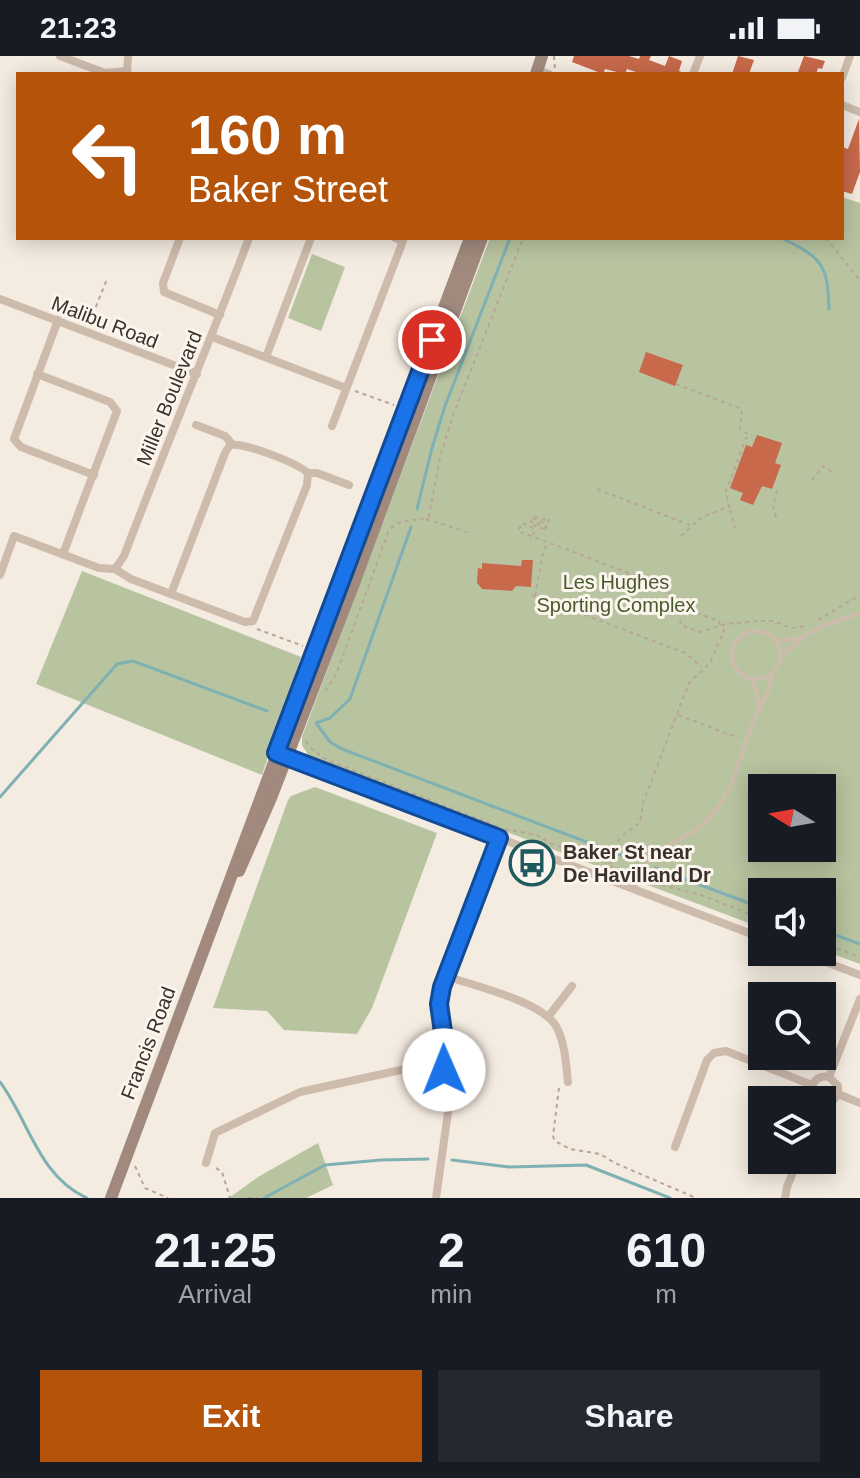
<!DOCTYPE html>
<html lang="en">
<head>
<meta charset="utf-8">
<style>
  :root { --surface:#171b24; --page:#242831; --text:#f1f3f6; --muted:#9ea1a6; --accent:#b45309 }
  body { margin:0; font-family:Arial,sans-serif; background:var(--page); color:var(--text); height:100vh; display:flex; flex-direction:column; font-size:30px; white-space:nowrap }
  * { box-sizing:border-box; margin:0 }
  p { font-size:26px; color:var(--muted) }
  .icon { flex:none; width:44px; height:44px; fill:none; stroke:currentColor; stroke-width:2; stroke-linecap:round; stroke-linejoin:round }
  .map { position:relative; height:1142px; overflow:hidden }
  .drawer { display:flex; flex-direction:column; background:var(--surface); flex:1 }
  .drawer>* { flex:none }
  .hud { position:absolute; left:16px; top:16px; width:828px; height:168px; border-radius:0px; box-shadow:0 4px 20px #0003; background:#b45309; color:#fff; overflow:hidden }
  .needle { width:52px; rotate:281deg }
  .tools { position:absolute; left:748px; top:718px; display:grid; gap:16px }
  .tools a { display:grid; place-items:center; width:88px; height:88px; border-radius:0px; background:var(--surface); box-shadow:0 4px 20px #0003; font-size:40px }
  .pin { position:absolute; display:grid; place-items:center; width:68px; height:68px; color:#fff; margin:-34px; border:4px solid #fff; border-radius:50%; box-shadow:0 2px 8px #0007 }
  .me { position:absolute; width:88px; margin:-44px; rotate:359deg; stroke-linejoin:round; filter:drop-shadow(0 0 6px #0008) }
  .turn { display:flex; align-items:center; gap:28px; height:168px; padding:0 40px; font-size:36px }
  .turn .icon { width:104px; height:104px; stroke-width:2.5 }
  .turn b { display:block; font-size:56px; line-height:68px }
  .eta { display:flex; justify-content:space-evenly; align-items:center; height:136px; text-align:center }
  .eta b { font-size:48px; font-weight:700; line-height:56px }
  .cta { display:flex; gap:16px; margin-top:auto; padding:16px 40px }
  .cta a { flex:1; height:92px; border-radius:0px; background:var(--accent); color:#fff; font-size:32px; font-weight:700; line-height:92px; text-align:center }
  .cta a+a { background:var(--page); color:var(--text) }
  .status { display:flex; justify-content:space-between; align-items:center; height:56px; padding:0 40px; background:var(--surface); direction:ltr }
  .status svg { height:22px; fill:currentColor }
  .map>svg:first-child { display:block }
  .green { fill:#b8c4a0; fill-rule:evenodd }
  .lines { fill:none; stroke-linecap:round; stroke-linejoin:round }
  .stream { stroke:#7fb0b2; stroke-width:3 }
  .building { fill:#c8694b }
  .path { stroke:#b9a596; stroke-width:2; stroke-dasharray:4 4; stroke-linecap:butt }
  .lane { stroke:#cdbbac; stroke-width:4 }
  .street { stroke:#cdbbac; stroke-width:8 }
  .secondary { stroke:#a18a7d; stroke-width:12 }
  .route-casing { stroke:#114b97; stroke-width:20 }
  .route { stroke:#1a73e8; stroke-width:14 }
  .labels { text-anchor:middle; dominant-baseline:central; stroke-width:6; stroke-linejoin:round; paint-order:stroke }
  .street-label { font-size:20px; fill:#3b302b; stroke:#fbf5ee }
  .park-label { font-size:20px; fill:#4a5a2e; stroke:#fbf5ee }
  .poi-label { font-size:20px; font-weight:bold; fill:#3b302b; stroke:#fbf5ee; text-anchor:start }
</style>
</head>
<body>
<div class="status"><b>21:23</b><svg viewBox="0 0 49 12"><path d="M0 12V9h3v3zM5 12V6h3v6zM10 12V3h3v9zM15 12V0h3v12zM26 1h20v11H26zM47 4h2v5h-2z"/></svg></div>
<div class="map">
<svg width="860" height="1142" viewBox="0 0 860 1142">
  <rect width="100%" height="100%" fill="#f4ebe1"/>
  <g class="green">
    <path d="M842 141 860 147V908L822 894V836H762V872L310 702 302 689V681L490 182H842ZM762 732H822V792H762Z"/>
    <path d="M312 198 345 211 321 275 288 262Z"/>
    <path d="M82 515 301 601 262 719 36 628Z"/>
    <path d="M315 731 437 777 372 952 357 978 284 974 267 955 213 952 288 744 291 740Z"/>
    <path d="M318 1087 333 1129 306 1142H229L258 1121Z"/>
  </g>
  <g class="lines">
    <g class="stream">
      <path d="M781 182C822 201 828 209 829 253"/>
      <path d="M417 453 432 392 445 350 510 182"/>
      <path d="M411 471 350 643 330 662 316 667 330 686 342 693 634 804"/>
      <path d="M0 741 117 608 133 605 267 655"/>
      <path d="M655 812 762 852"/>
      <path d="M822 874 860 888"/>
      <path d="M0 1026C29 1065 39 1121 87 1142"/>
      <path d="M452 1104 509 1111 586 1109 670 1142"/>
      <path d="M264 1142 325 1109 381 1104 428 1103"/>
    </g>
  </g>
  <g class="building">
    <path d="M574 0H629L639 3 640 0H651L649 4 665 10 669 0 682 5 679 15 684 17 642 18 627 13 625 18 605 13 603 18 572 6Z"/>
    <path d="M738 0 754 4 749 18H732Z"/>
    <path d="M804 0 825 5 822 13 818 12 816 18 798 16Z"/>
    <path d="M859 63 860 116 852 138 842 135V91L848 93Z"/>
    <path d="M646 296 683 309 675 330 639 316Z"/>
    <path d="M757 379 782 387 775 407 781 409 772 433 762 430 753 449 740 444 743 437 730 432 746 389 752 391Z"/>
    <path d="M522 504H533L531 531 516 530 512 535 482 533 477 527 478 512 482 513V507L521 510Z"/>
  </g>
  <g class="lines">
    <g class="path">
      <path d="M554 0 555 13"/>
      <path d="M826 182 860 225"/>
      <path d="M90 266 107 223"/>
      <path d="M676 328 742 353 740 373 749 379"/>
      <path d="M355 335 394 349"/>
      <path d="M812 424 823 410 833 417"/>
      <path d="M597 433 690 469"/>
      <path d="M730 454 735 472"/>
      <path d="M776 461 773 449 777 434"/>
      <path d="M426 463 470 477"/>
      <path d="M544 473 530 468 531 465 546 471"/>
      <path d="M545 474 549 464 548 462 546 464 533 460 532 462 547 468"/>
      <path d="M533 479 535 473 522 467 518 475 663 530 676 544 681 569 700 576 726 568 758 565H773L791 572 805 570"/>
      <path d="M681 480 702 461 729 451 726 435 746 382 752 379"/>
      <path d="M532 539 685 597 702 611"/>
      <path d="M535 540 542 502 547 486"/>
      <path d="M818 564 860 539"/>
      <path d="M257 573 303 590"/>
      <path d="M325 635 336 619 389 474C404 459 415 468 429 460L440 402 452 362 523 182"/>
      <path d="M678 659 739 682"/>
      <path d="M306 685 312 693 327 704 499 771"/>
      <path d="M505 773 537 779 552 788 605 806 616 815 632 820"/>
      <path d="M610 808 620 781C640 766 640 773 643 747L689 627 710 607 724 574 718 565 679 550"/>
      <path d="M646 825 701 839 762 863"/>
      <path d="M822 887 860 901"/>
      <path d="M559 1032 553 1080 555 1085 570 1093 600 1098 615 1107 696 1142"/>
      <path d="M135 1110 145 1132 168 1142"/>
      <path d="M216 1112 222 1116 230 1142"/>
      <path d="M248 1142H257"/>
    </g>
    <g class="lane">
      <circle cx="756" cy="599" r="24"/>
      <path d="M777 585 802 582"/>
      <path d="M781 600 802 582 820 571 860 557"/>
      <path d="M752 624 758 641V653"/>
      <path d="M635 831C651 786 673 794 704 767 736 739 740 693 757 657 764 644 771 633 772 617"/>
    </g>
    <g class="street">
      <path d="M60 0 105 17 126 15"/>
      <path d="M537 14 549 18"/>
      <path d="M127 18 128 0"/>
      <path d="M693 18 700 0"/>
      <path d="M842 22 850 0"/>
      <path d="M842 49 860 56"/>
      <path d="M180 182 163 227 164 236 220 259"/>
      <path d="M0 243 197 318"/>
      <path d="M58 264 14 383 21 391 94 419"/>
      <path d="M212 281 346 332"/>
      <path d="M266 301 311 182"/>
      <path d="M37 318 110 346 117 355 63 498"/>
      <path d="M196 369 225 380 232 388"/>
      <path d="M332 370 403 185 395 182"/>
      <path d="M115 513 124 500C164 394 209 289 249 182"/>
      <path d="M115 513 131 523 245 566 253 565 307 429 308 417"/>
      <path d="M0 519 14 480 99 512 115 513"/>
      <path d="M171 538 225 397 230 389C244 386 297 407 308 417H317L349 429"/>
      <path d="M284 700 762 882"/>
      <path d="M799 896 860 919"/>
      <path d="M446 920C474 930 541 945 556 970 565 986 566 1008 568 1026"/>
      <path d="M548 961 572 930"/>
      <path d="M829 1021 860 943"/>
      <path d="M838 1038 860 1047"/>
      <path d="M816 1044 811 1033C813 1024 820 1019 829 1021"/>
      <path d="M822 1047 833 1045 838 1038V1030L829 1021"/>
      <path d="M675 1091 707 1004 714 997 726 995 812 1029"/>
      <path d="M206 1107 215 1077 300 1036 442 1005"/>
      <path d="M436 1142 452 1028 444 1014 440 995 444 983 439 948 442 931 499 782"/>
      <path d="M785 1142 787 1131 798 1104"/>
    </g>
    <g class="secondary">
      <path d="M536 18 542 0"/>
      <path d="M239 815 271 742 353 530 482 182"/>
      <path d="M111 1142 470 182"/>
    </g>
  </g>
  <g class="lines">
    <g class="route-casing">
      <path id="route" d="M432 284 276 697 499 782 442 931 439 948 444 983 440 995 444 1014"/>
    </g>
    <use href="#route" class="route"/>
  </g>
  <defs>
    <g id="bus-ring" transform="scale(2.3)"><circle r="9.5" fill="#fbf5ee" stroke="#1f5a5e" stroke-width="1.5"/><path d="M-5-6H5V4H4V6H2V4H-2V6H-4V4H-5ZM-3.5-4V0h7V-4ZM-3.5 1.2v1.5H-2V1.2ZM2 1.2v1.5H3.5V1.2Z" fill="#1f5a5e"/></g>
  </defs>
  <g fill-rule="evenodd">
    <use href="#bus-ring" x="532" y="807"/>
  </g>
  <g class="labels">
    <g class="street-label">
      <text transform="translate(105 266) rotate(21)">Malibu Road</text>
      <text transform="translate(169 342) rotate(-68)">Miller Boulevard</text>
      <text transform="translate(148 987) rotate(-69)">Francis Road</text>
    </g>
    <g class="park-label">
      <text x="616" y="526">Les Hughes<tspan x="616" dy="23">Sporting Complex</tspan></text>
    </g>
    <g class="poi-label">
      <text x="563" y="796">Baker St near<tspan x="563" dy="23">De Havilland Dr</tspan></text>
    </g>
  </g>
</svg>
<div class="tools">
<a><svg class="needle" viewBox="-14 -14 28 28"><path d="M0-13l5 13h-10z" fill="#e53935"/><path d="M0 13l5-13h-10z" fill="#9ea1a6"/></svg></a>
<a><svg class="icon" aria-label="sound" viewBox="0 0 24 24"><path d="M4 9h4l5-4v14l-5-4H4zM17 9q2 3 0 6"/></svg></a>
<a><svg class="icon" aria-label="search" viewBox="0 0 24 24"><circle cx="10" cy="10" r="6"/><path d="M15 15l6 6"/></svg></a>
<a><svg class="icon" aria-label="layers" viewBox="0 0 24 24"><path d="M12 4l9 5-9 5-9-5zM3 14l9 5 9-5"/></svg></a>
</div>
<div class="pin" style="left:432px;top:284px;background:#d93025"><svg class="icon" aria-label="arrive" viewBox="0 0 24 24"><path d="M6 21V4h12l-3 4 3 4H6"/></svg></div>
<svg class="me" style="left:444px;top:1014px" viewBox="-20 -20 40 40"><circle r="19" fill="#fff"/><path d="M0-13L10 11 0 6-10 11z" fill="#1a73e8"/></svg>
<div class="hud">
<div class="turn"><svg class="icon" aria-label="left" viewBox="0 0 24 24"><path d="M17 20v-9H6M10 6l-5 5 5 5"/></svg><div><b>160 m</b>Baker Street</div></div>
</div>
</div>
<section class="drawer">
<div class="eta">
<div><b>21:25</b><p>Arrival</p></div>
<div><b>2</b><p>min</p></div>
<div><b>610</b><p>m</p></div>
</div>
<div class="cta"><a>Exit</a><a>Share</a></div>
</section>
</body>
</html>
